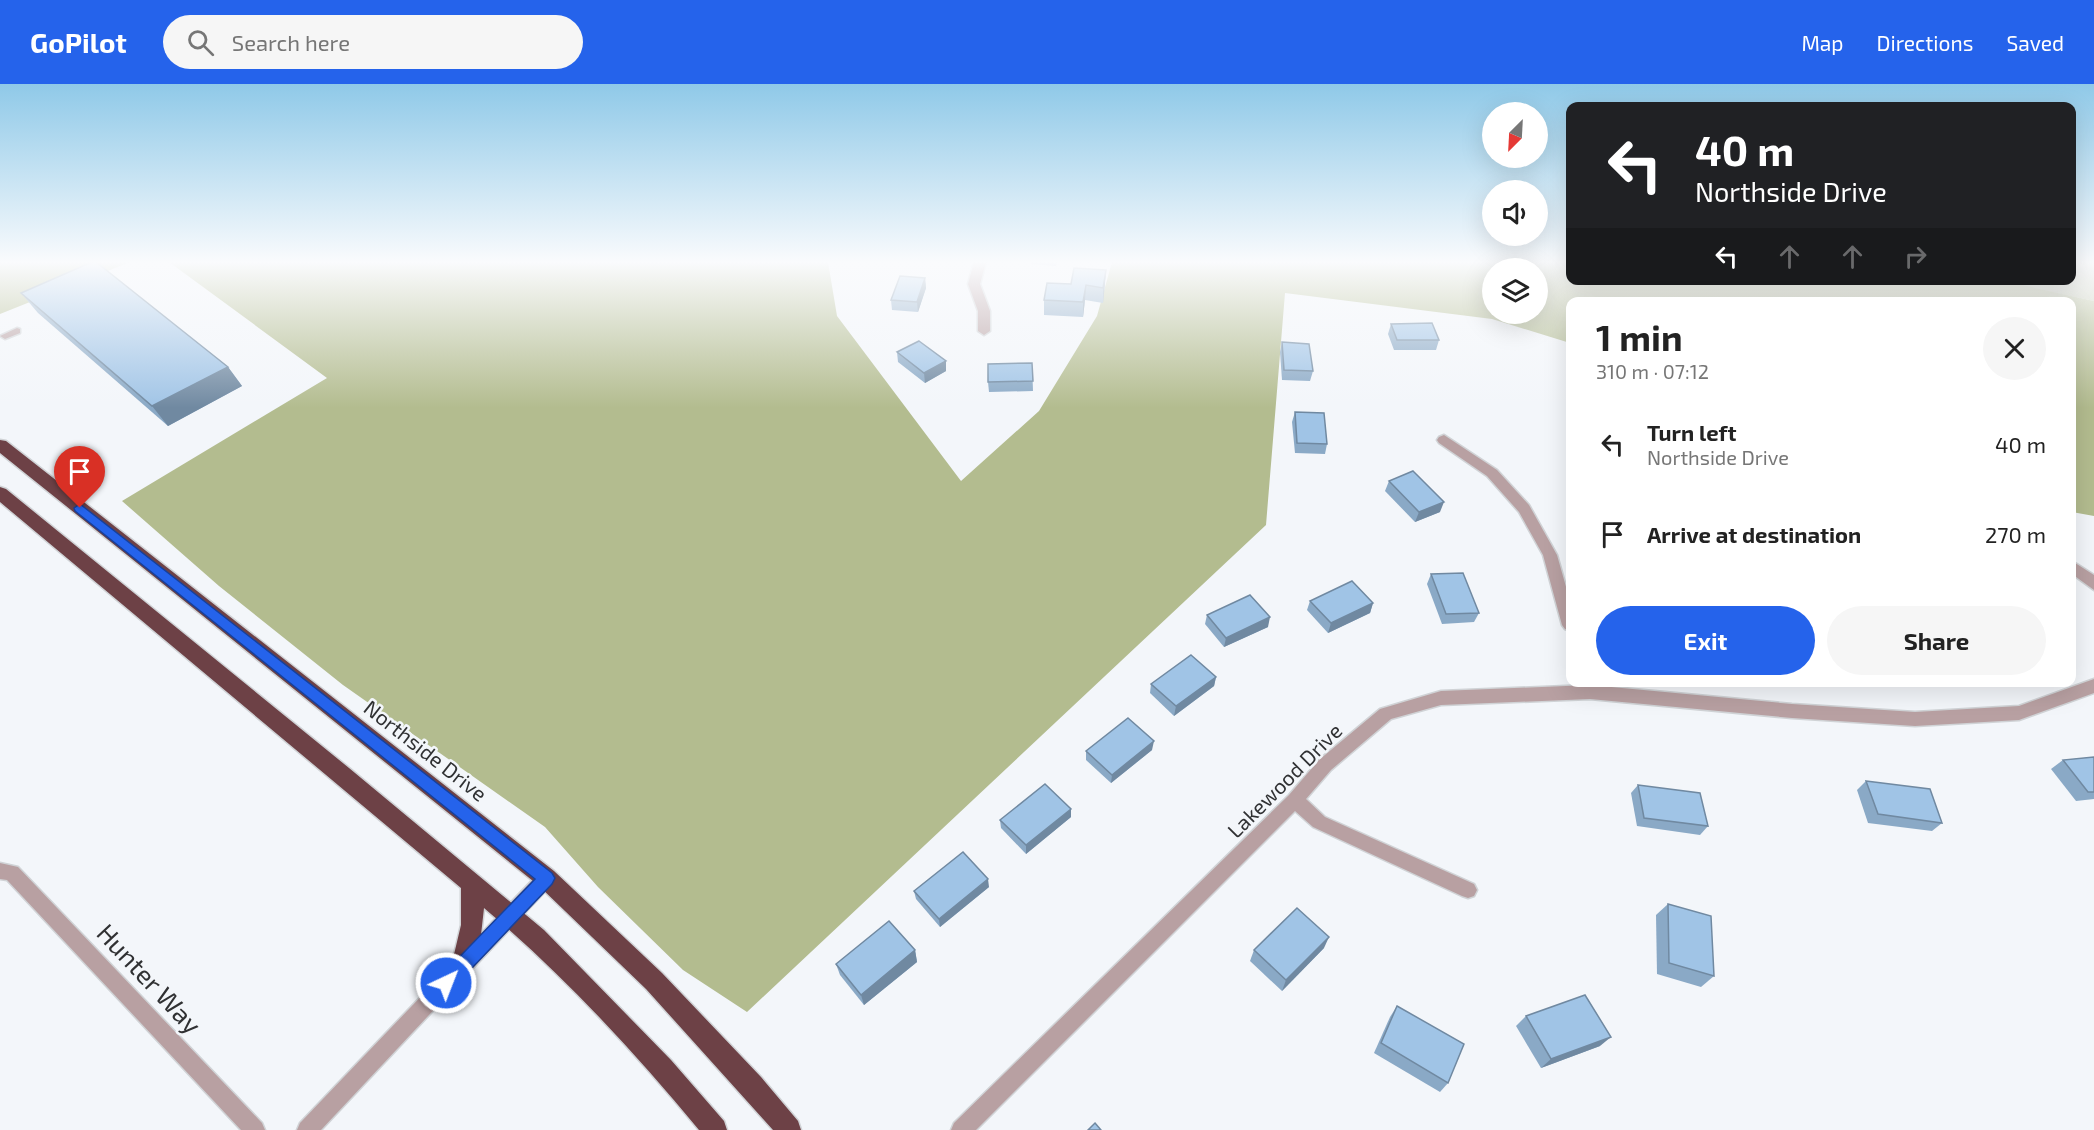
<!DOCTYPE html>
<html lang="en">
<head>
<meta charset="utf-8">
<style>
  :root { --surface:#fff; --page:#f6f6f6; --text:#222; --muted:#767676; --accent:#2563eb }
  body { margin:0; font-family:"Exo 2",sans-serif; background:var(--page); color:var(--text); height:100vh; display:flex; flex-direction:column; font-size:22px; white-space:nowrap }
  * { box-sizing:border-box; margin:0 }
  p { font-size:20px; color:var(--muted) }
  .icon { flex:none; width:33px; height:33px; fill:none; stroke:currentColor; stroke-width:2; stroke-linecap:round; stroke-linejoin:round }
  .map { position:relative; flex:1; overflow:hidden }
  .drawer { position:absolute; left:1566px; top:213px; width:510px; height:390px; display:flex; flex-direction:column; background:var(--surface); border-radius:12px; box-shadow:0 6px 24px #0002 }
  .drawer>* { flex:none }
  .hud { position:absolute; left:1566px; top:18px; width:510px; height:183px; border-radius:12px; box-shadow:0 6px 24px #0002; background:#202124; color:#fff; overflow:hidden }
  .needle { width:39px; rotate:204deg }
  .buttons { position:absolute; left:1482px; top:18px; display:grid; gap:12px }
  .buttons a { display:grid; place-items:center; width:66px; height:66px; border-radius:50%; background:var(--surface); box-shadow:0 6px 24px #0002; font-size:30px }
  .pin { position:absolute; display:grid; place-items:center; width:51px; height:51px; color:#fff; margin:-62px -26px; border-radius:50% 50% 50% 0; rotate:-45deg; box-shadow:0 0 6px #0007 }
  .pin .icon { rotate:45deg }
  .me { position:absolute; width:66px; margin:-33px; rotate:43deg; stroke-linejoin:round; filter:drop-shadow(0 0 4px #0008) }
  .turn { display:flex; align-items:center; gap:21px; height:126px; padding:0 30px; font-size:27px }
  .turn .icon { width:78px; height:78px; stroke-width:2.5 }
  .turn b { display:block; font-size:42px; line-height:51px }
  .lanes { display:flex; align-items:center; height:57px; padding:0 30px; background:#0003; justify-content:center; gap:30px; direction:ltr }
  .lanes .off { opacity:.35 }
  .round { display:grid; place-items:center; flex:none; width:63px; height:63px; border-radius:32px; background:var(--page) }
  .overview { display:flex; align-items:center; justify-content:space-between; height:102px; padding:0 30px }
  h1 { font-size:36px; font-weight:700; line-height:45px }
  .primary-button { display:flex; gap:12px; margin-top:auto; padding:12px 30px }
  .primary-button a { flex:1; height:69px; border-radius:36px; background:var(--accent); color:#fff; font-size:24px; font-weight:700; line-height:69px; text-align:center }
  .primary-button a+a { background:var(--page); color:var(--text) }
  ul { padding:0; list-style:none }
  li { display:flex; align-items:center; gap:18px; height:90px; padding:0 30px }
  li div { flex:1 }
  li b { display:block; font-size:22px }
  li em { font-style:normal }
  header { display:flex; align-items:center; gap:36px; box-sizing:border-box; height:84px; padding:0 30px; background:var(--accent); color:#fff }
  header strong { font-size:28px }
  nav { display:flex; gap:33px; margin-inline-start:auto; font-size:21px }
  .search { width:420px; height:54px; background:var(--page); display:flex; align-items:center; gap:15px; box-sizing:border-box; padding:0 21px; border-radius:33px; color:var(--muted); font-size:22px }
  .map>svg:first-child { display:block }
  .green { fill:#c2c7ab }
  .forest { fill:#b3bc8f; fill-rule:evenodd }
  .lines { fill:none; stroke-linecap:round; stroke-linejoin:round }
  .lane-casing { stroke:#d0d3d6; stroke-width:3 }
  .street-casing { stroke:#d0d3d6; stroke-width:3 }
  .highway-casing { stroke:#d0d3d6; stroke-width:3 }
  .lane { fill:#b8a0a2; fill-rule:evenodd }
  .street { fill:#b8a0a2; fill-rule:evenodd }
  .highway { fill:#6d4146; fill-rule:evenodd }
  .wall { fill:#8aa9c6 }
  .shaded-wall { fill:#7089a1 }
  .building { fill:#a0c4e6; stroke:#7089a1; stroke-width:1.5 }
  .route { fill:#2563eb; stroke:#184099; stroke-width:1.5 }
  .labels { text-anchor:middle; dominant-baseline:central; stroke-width:5; stroke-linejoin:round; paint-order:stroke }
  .street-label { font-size:21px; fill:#303133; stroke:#f3f6fa }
  .near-street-label { font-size:26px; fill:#303133; stroke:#f3f6fa }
</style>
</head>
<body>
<header>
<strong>GoPilot</strong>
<div class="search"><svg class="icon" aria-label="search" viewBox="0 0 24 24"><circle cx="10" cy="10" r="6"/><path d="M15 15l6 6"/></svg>Search here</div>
<nav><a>Map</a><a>Directions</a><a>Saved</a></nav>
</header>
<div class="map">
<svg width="2094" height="1046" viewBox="0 0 2094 1046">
  <rect width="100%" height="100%" fill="#f3f6fa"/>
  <path class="green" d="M2072 178H2094V217L2000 197 2072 196Z"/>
  <g class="forest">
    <path d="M0 178H130L0 230Z"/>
    <path d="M169 178H828L837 232 961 397 1039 327 1097 232 1112 178H1570V196H2000L2094 217V432L2072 428V218H1570V259L1492 235 1285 209 1266 441 747 928 683 886 598 803 545 743 343 601 219 502 122 417 327 294ZM1492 184H1538V230H1492Z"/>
  </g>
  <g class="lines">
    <g class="lane-casing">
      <path id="lane" d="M17 244 20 245V249L5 255 0 252Z"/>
    </g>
    <g class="street-casing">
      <g id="street">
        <path d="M974 178H986L980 200 990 227V247L984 251 978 247V227L968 200Z"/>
        <path d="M1444 351 1497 386 1529 421 1557 471 1570 517V547L1565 545 1562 541 1543 471 1519 428 1487 392 1439 359 1437 356 1439 353Z"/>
        <path d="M2072 477 2094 491V506L2072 490Z"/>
        <path d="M2094 595V609L2019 636 1915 642 1792 634 1590 615 1441 621 1391 635 1331 686 1306 715 1325 733 1474 800 1477 806 1474 812 1468 814 1462 812 1313 743 1295 727 976 1046H951L954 1039 1289 711 1319 676 1380 625 1441 607 1590 601 1792 620 1915 628 2019 622Z"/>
        <path d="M0 779 18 783 262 1039 265 1046H241L7 796 0 795Z"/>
        <path d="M546 786 552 788 555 794 552 800 321 1046H297L300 1039 540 788Z"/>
      </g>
    </g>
    <g class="highway-casing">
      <g id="highway">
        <path d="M0 356 6 357 554 787 662 889 761 993 798 1037 801 1046H773L646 905 538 801 0 369Z"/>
        <path d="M0 403 6 405 349 684 544 846 671 976 724 1037 727 1046H699C633 966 563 891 484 824L481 851 470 891 462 894 454 891 451 883 461 841V804L0 418Z"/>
      </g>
    </g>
    <use href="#lane" class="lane"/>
    <use href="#street" class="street"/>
    <use href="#highway" class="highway"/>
  </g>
  <g class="wall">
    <path d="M1031 178H1057L1056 182 1031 180Z"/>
    <path d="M1106 186 1103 219 1085 216 1083 233 1044 231V216L1071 200Z"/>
    <path d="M925 194 926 204 918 228 892 226 891 216Z"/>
    <path d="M21 209 228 283 242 302 168 342 38 229Z"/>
    <path d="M1391 240 1439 256 1436 266H1394L1388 250Z"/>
    <path d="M1282 258 1313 287 1310 297 1282 296 1280 268Z"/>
    <path d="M897 268 946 277V287L925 299 898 278Z"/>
    <path d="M1032 279 1033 307 989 308 988 298Z"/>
    <path d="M1295 328 1327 360 1325 370 1295 369 1292 338Z"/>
    <path d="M1389 397 1440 428 1415 438 1385 407Z"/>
    <path d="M1431 490 1479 529 1474 538 1442 540 1427 500Z"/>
    <path d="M1310 517 1373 519 1370 529 1328 549 1307 526Z"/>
    <path d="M1207 531 1268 543 1224 563 1205 540Z"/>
    <path d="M1216 593 1214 602 1174 632 1150 609 1151 600Z"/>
    <path d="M1152 666 1111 699 1086 676V667Z"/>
    <path d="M2094 673V715L2076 717 2051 685 2063 676Z"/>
    <path d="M1866 697 1942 739 1932 747 1868 739 1857 706Z"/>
    <path d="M1638 701 1708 742 1700 751 1637 742 1631 709Z"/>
    <path d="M1071 733 1026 770 1001 744 1000 736Z"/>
    <path d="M989 803 940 843 916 815 914 807Z"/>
    <path d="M1668 820 1714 892 1701 903 1657 890 1656 831Z"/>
    <path d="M1324 864 1282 907 1250 877 1254 866Z"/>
    <path d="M915 866 917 878 864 921 840 891 836 880Z"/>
    <path d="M1397 922 1448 999 1440 1008 1374 969 1390 933Z"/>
    <path d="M1526 932 1600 962 1541 984 1516 942Z"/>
  </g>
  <g class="shaded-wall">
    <path d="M1106 186 1105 200 1103 219V204Z"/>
    <path d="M925 194 926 204 918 228 917 218Z"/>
    <path d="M1086 201 1085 216 1083 233V218Z"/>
    <path d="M946 277V287L925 299 924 289Z"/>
    <path d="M228 283 242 302 168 342 152 322Z"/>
    <path d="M1444 418 1440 428 1415 438 1419 428Z"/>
    <path d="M1373 519 1370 529 1328 549 1331 539Z"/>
    <path d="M1270 533 1268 543 1224 563 1226 554Z"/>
    <path d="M1216 593 1214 602 1174 632 1176 622Z"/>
    <path d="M1154 657 1152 666 1111 699 1112 691Z"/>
    <path d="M1071 725V733L1026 770V761Z"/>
    <path d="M988 795 989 803 940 843 939 835Z"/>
    <path d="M1329 853 1324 864 1282 907 1286 896Z"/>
    <path d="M915 866 917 878 864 921 861 911Z"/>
    <path d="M1611 953 1600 962 1541 984 1551 975Z"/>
  </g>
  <g class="building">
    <path d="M92 178H96L228 283 152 322 21 209Z"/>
    <path d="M1074 184 1106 186 1103 204 1086 201 1083 218 1044 216 1047 199 1071 200Z"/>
    <path d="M900 192 925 194 917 218 891 216Z"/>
    <path d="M1432 239 1439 256H1397L1391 240Z"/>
    <path d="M919 257 946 277 924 289 897 268Z"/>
    <path d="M1282 258 1309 260 1313 287 1284 286Z"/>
    <path d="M1032 279 1033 297 988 298V280Z"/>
    <path d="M1295 328 1324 329 1327 360 1297 359Z"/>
    <path d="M1413 387 1444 418 1419 428 1389 397Z"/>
    <path d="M1463 489 1479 529 1446 530 1431 490Z"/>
    <path d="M1352 497 1373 519 1331 539 1310 517Z"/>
    <path d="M1250 511 1270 533 1226 554 1207 531Z"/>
    <path d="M1191 571 1216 593 1176 622 1151 600Z"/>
    <path d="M1128 634 1154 657 1112 691 1086 667Z"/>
    <path d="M2094 673V708H2088L2063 676Z"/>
    <path d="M1866 697 1930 705 1942 739 1878 730Z"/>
    <path d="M1045 700 1071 725 1026 761 1000 736Z"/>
    <path d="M1638 701 1700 709 1708 742 1644 734Z"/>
    <path d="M963 768 988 795 939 835 914 807Z"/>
    <path d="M1668 820 1711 832 1714 892 1669 879Z"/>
    <path d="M1297 824 1329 853 1286 896 1254 866Z"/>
    <path d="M889 837 915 866 861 911 836 880Z"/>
    <path d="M1585 911 1611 953 1551 975 1526 932Z"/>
    <path d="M1397 922 1464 960 1448 999 1381 959Z"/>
    <path d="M1095 1039 1101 1046H1088Z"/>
  </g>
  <linearGradient id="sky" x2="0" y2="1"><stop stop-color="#8fc9e8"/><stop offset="0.55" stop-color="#fafbfd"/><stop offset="1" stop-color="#fafbfd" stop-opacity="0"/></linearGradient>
  <rect width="2094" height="324" fill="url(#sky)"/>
  <path class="route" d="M80 420 552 789 555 794 552 800 452 905 446 908 440 905 438 899 440 893 535 795 75 427 74 424Z"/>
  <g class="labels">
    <g class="street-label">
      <text transform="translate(426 666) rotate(38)">Northside Drive</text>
      <text transform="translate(1284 696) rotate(-45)">Lakewood Drive</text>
    </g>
    <g class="near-street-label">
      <text transform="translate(150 894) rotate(47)">Hunter Way</text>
    </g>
  </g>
</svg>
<div class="buttons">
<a><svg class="needle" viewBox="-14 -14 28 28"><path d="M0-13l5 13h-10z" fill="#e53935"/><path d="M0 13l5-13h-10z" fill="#767676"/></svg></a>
<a><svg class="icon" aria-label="sound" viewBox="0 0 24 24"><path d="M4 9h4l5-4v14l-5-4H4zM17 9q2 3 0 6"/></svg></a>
<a><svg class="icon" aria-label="layers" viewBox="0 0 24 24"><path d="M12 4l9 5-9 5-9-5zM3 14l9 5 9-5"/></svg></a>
</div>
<div class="pin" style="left:80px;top:424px;background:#d93025"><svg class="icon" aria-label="arrive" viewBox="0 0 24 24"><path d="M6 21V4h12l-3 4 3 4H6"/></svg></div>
<svg class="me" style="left:446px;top:899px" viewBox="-20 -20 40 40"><circle r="17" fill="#2563eb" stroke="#fff" stroke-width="3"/><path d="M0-11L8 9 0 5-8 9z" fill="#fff"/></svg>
<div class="hud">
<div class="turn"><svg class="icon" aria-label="left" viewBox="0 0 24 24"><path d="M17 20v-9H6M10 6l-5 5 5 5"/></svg><div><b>40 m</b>Northside Drive</div></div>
<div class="lanes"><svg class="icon" aria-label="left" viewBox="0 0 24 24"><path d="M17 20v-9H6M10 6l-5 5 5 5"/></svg><svg class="icon off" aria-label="ahead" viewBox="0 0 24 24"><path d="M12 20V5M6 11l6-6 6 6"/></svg><svg class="icon off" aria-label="ahead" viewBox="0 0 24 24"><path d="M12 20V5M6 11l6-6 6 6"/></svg><svg class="icon off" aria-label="right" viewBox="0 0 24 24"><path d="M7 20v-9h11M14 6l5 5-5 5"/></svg></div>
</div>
<section class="drawer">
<div class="overview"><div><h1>1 min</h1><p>310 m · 07:12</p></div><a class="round"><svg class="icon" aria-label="close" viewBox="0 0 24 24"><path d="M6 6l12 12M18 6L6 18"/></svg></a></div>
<ul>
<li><svg class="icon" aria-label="left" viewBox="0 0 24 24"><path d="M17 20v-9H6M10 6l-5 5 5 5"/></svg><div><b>Turn left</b><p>Northside Drive</p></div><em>40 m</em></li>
<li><svg class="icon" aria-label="arrive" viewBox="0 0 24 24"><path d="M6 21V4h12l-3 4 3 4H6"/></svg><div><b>Arrive at destination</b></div><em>270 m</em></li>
</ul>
<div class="primary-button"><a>Exit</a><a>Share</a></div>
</section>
</div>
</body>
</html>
